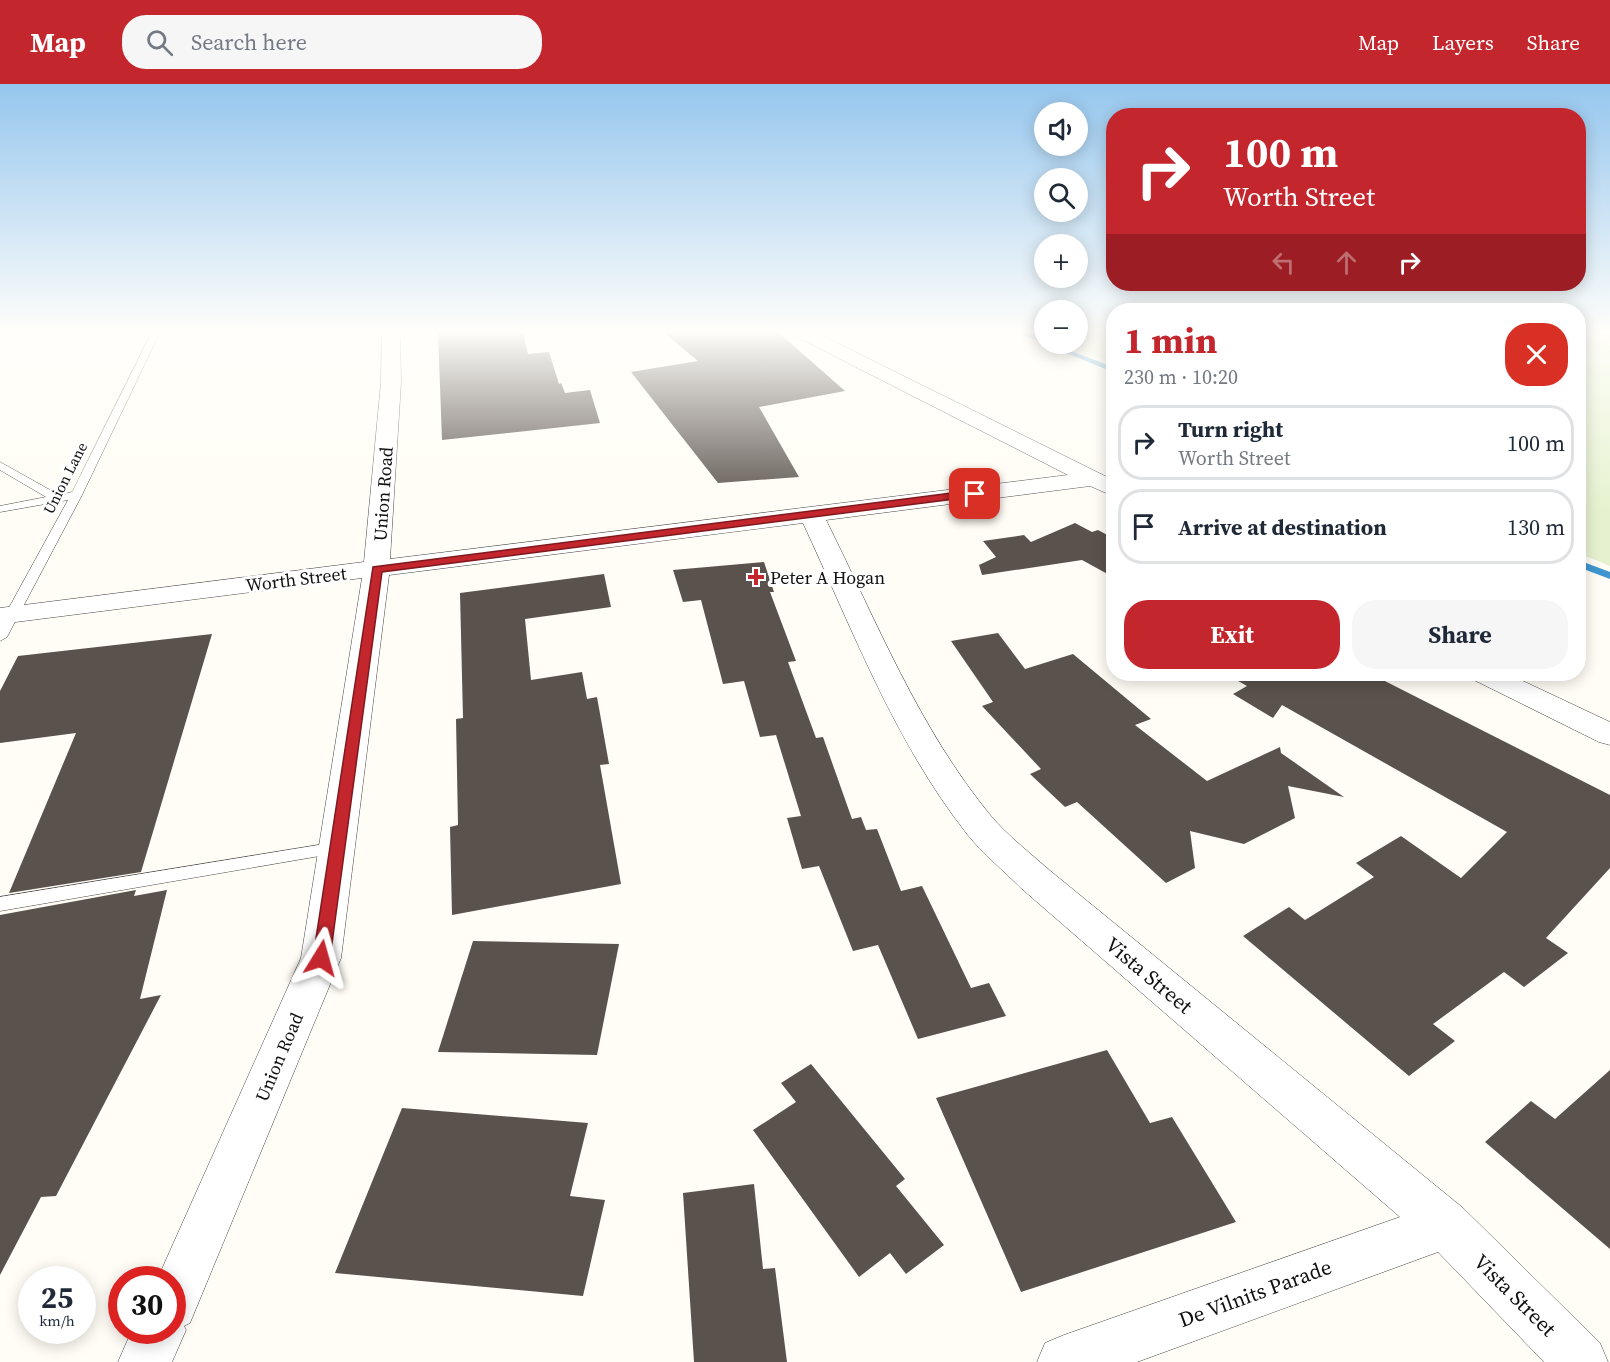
<!DOCTYPE html>
<html lang="en">
<head>
<meta charset="utf-8">
<style>
  :root { --surface:#fff; --page:#f6f6f7; --text:#1f2937; --muted:#747a83; --line:#e0e1e3; --accent:#c4262e }
  body { margin:0; font-family:"Source Serif 4",serif; background:var(--page); color:var(--text); height:100vh; display:flex; flex-direction:column; font-size:22px; white-space:nowrap }
  * { box-sizing:border-box; margin:0 }
  p { font-size:20px; color:var(--muted) }
  .icon { flex:none; width:33px; height:33px; fill:none; stroke:currentColor; stroke-width:2; stroke-linecap:round; stroke-linejoin:round }
  .map { position:relative; flex:1; overflow:hidden }
  .side { position:absolute; left:1106px; top:219px; width:480px; height:378px; display:flex; flex-direction:column; background:var(--surface); border-radius:24px; box-shadow:0 3px 15px #0003 }
  .side>* { flex:none }
  .guide { position:absolute; left:1106px; top:24px; width:480px; height:183px; border-radius:24px; box-shadow:0 3px 15px #0003; background:#c4262e; color:#fff; overflow:hidden }
  .tools { position:absolute; left:1034px; top:18px; display:grid; gap:12px }
  .tools a { display:grid; place-items:center; width:54px; height:54px; border-radius:50%; background:var(--surface); box-shadow:0 3px 15px #0003; font-size:30px }
  .speed { position:absolute; left:18px; top:1182px; display:flex; gap:12px; font-size:30px; font-weight:700; text-align:center }
  .speed>* { display:grid; place-content:center; width:78px; height:78px; border-radius:50%; background:var(--surface); box-shadow:0 3px 15px #0003; line-height:1 }
  .speed small { font-size:15px; font-weight:400 }
  .speed .limit { border:9px solid #d22; background:#fff; color:#111 }
  .pin { position:absolute; display:grid; place-items:center; width:51px; height:51px; color:#fff; margin:-26px; border-radius:12px; box-shadow:0 3px 9px #0006 }
  .me { position:absolute; width:66px; margin:-33px; rotate:8deg; stroke-linejoin:round; filter:drop-shadow(0 0 4px #0008) }
  .turn { display:flex; align-items:center; gap:21px; height:126px; padding:0 18px; font-size:27px }
  .turn .icon { width:78px; height:78px; stroke-width:2.5 }
  .turn b { display:block; font-size:42px; line-height:51px }
  .lanes { display:flex; align-items:center; height:57px; padding:0 18px; background:#0003; justify-content:center; gap:30px; direction:ltr }
  .lanes .off { opacity:.35 }
  .round { display:grid; place-items:center; flex:none; width:63px; height:63px; border-radius:24px; background:var(--page) }
  .summary { display:flex; align-items:center; justify-content:space-between; height:102px; padding:0 18px }
  h1 { font-size:36px; font-weight:700; line-height:45px; color:var(--accent) }
  .button { display:flex; gap:12px; margin-top:auto; padding:12px 18px }
  .button a { flex:1; height:69px; border-radius:24px; background:var(--accent); color:#fff; font-size:24px; font-weight:700; line-height:69px; text-align:center }
  .button a+a { background:var(--page); color:var(--text) }
  ul { padding:0; list-style:none }
  li { display:flex; align-items:center; gap:18px; height:75px; margin:0 12px 9px; padding:0 6px; border:3px solid var(--line); border-radius:24px }
  li div { flex:1 }
  li b { display:block; font-size:22px }
  li em { font-style:normal }
  header { display:flex; align-items:center; gap:36px; box-sizing:border-box; height:84px; padding:0 30px; background:var(--accent); color:#fff }
  header strong { font-size:28px }
  nav { display:flex; gap:33px; margin-inline-start:auto; font-size:21px }
  .search { width:420px; height:54px; background:var(--page); display:flex; align-items:center; gap:15px; box-sizing:border-box; padding:0 21px; border-radius:24px; color:var(--muted); font-size:22px }
  .map>svg:first-child { display:block }
  .pitch { fill:#e6f2cf }
  .lines { fill:none; stroke-linecap:round; stroke-linejoin:round }
  .stream { fill:#3f96cf; fill-rule:evenodd }
  .building { fill:#5a524d }
  .service-casing { stroke:#444; stroke-width:1 }
  .minor-casing { stroke:#444; stroke-width:1 }
  .service { fill:#fff; fill-rule:evenodd }
  .minor { fill:#fff; fill-rule:evenodd }
  .route { fill:#c4262e; stroke:#7f191e; stroke-width:1.5 }
  .poi-dot { fill:#c4262e; stroke:#fff; stroke-width:2 }
  .labels { text-anchor:middle; dominant-baseline:central; stroke-width:6; stroke-linejoin:round; paint-order:stroke }
  .far-street-label { font-size:15px; fill:#111; stroke:#fff }
  .street-label { font-size:18px; fill:#111; stroke:#fff }
  .poi-label { font-size:18px; fill:#111; stroke:#fff; text-anchor:start }
  .near-street-label { font-size:21px; fill:#111; stroke:#fff }
</style>
</head>
<body>
<header>
<strong>Map</strong>
<div class="search"><svg class="icon" aria-label="search" viewBox="0 0 24 24"><circle cx="10" cy="10" r="6"/><path d="M15 15l6 6"/></svg>Search here</div>
<nav><a>Map</a><a>Layers</a><a>Share</a></nav>
</header>
<div class="map">
<svg width="1610" height="1278" viewBox="0 0 1610 1278">
  <rect width="100%" height="100%" fill="#fffdf5"/>
  <g class="pitch">
    <path d="M1077 248H1113V280L1063 260H1077Z"/>
    <path d="M1578 248H1610V482L1578 469Z"/>
  </g>
  <g class="lines">
    <g class="stream">
      <path d="M1018 248H1027L1044 255V260H1053L1113 283V288L1046 261Z"/>
      <path d="M1578 476 1610 488V495L1578 483Z"/>
    </g>
  </g>
  <g class="building">
    <path d="M438 248H523L528 270 549 268 559 300 561 299 565 309 590 306 600 339 442 356Z"/>
    <path d="M663 248H778L845 307 759 323 799 393 718 399 631 288 698 277Z"/>
    <path d="M1075 439 1092 448 1098 446 1113 454V493L1082 476 982 491 979 481 996 473 983 457 1024 451 1031 458Z"/>
    <path d="M764 478 774 508H770L796 577 788 578 816 654 823 653 852 735 861 733 866 746 877 745 901 807 922 802 971 904 989 899 1006 932 918 955 878 861 853 867 819 782 802 785 787 734 801 732 776 651 760 653 744 597 723 600 701 516 683 518 673 486Z"/>
    <path d="M604 490 611 523 525 535 531 596 582 588 587 615 597 613 609 680 600 681 621 800 452 831 450 743 458 741 456 635 463 634 460 509Z"/>
    <path d="M998 549 1025 585 1073 570 1151 635 1135 641 1207 697 1280 663 1281 669 1344 713 1288 702 1295 734 1244 760 1190 747 1195 784 1166 799 1077 718 1065 723 1030 690 1041 685 982 622 993 618 951 557Z"/>
    <path d="M212 550 141 788 9 809 76 649 0 659V607L18 572Z"/>
    <path d="M1226 590H1371L1610 711V784L1546 854 1568 869 1524 903 1504 888 1433 940 1455 957 1409 992 1243 852 1289 823 1305 836 1374 793 1356 779 1401 752 1461 794 1507 748 1282 621 1273 634 1233 610 1247 602Z"/>
    <path d="M136 806 134 812 167 806 140 915 161 911 56 1112 41 1113 0 1191V831Z"/>
    <path d="M473 857 619 860 597 971 438 968Z"/>
    <path d="M1107 966 1150 1039 1172 1033 1236 1138 1021 1208 936 1014Z"/>
    <path d="M811 980 905 1095 896 1102 944 1161 906 1190 890 1169 859 1193 753 1046 796 1018 781 999Z"/>
    <path d="M1610 986V1165L1485 1058 1531 1017 1555 1035Z"/>
    <path d="M402 1024 588 1039 570 1112 605 1116 583 1212 335 1189Z"/>
    <path d="M754 1100 763 1185 775 1184 787 1278H694L683 1109Z"/>
  </g>
  <g class="lines">
    <g class="service-casing">
      <g id="service">
        <path d="M152 248H160L82 411 7 553 0 557V540L68 416 0 428V422L46 413 0 386V378L59 411 72 408Z"/>
        <path d="M337 758 343 760 346 764 343 768 0 827V813Z"/>
      </g>
    </g>
    <g class="minor-casing">
      <g id="minor">
        <path d="M382 248H400L401 298 390 475 1068 391 795 252 792 248H815L1113 396V412L1090 402 826 436C876 536 919 645 991 732 1008 752 1029 768 1048 785L1463 1124 1600 1259 1608 1278H1544L1438 1168 1137 1278H1037L1045 1259 1064 1251 1400 1133 1022 805C1004 787 983 770 967 750 894 657 852 544 803 439L389 491 341 874 190 1239 184 1242 186 1246 172 1278H118L132 1246H172V1196H157L301 874 362 494 0 540V524L364 478 381 298Z"/>
        <path d="M1470 590H1508L1610 638V661L1599 658 1474 596Z"/>
      </g>
    </g>
    <use href="#service" class="service"/>
    <use href="#minor" class="minor"/>
  </g>
  <linearGradient id="sky" x2="0" y2="1"><stop stop-color="#95c6ee"/><stop offset="0.58" stop-color="#fffefa"/><stop offset="1" stop-color="#fffefa" stop-opacity="0"/></linearGradient>
  <rect width="1610" height="427" fill="url(#sky)"/>
  <path class="route" d="M975 406 978 407V412L382 488 330 874 327 879H315L313 874 373 483Z"/>
  <path class="poi-dot" d="M753 484h6v6h6v6h-6v6h-6v-6h-6v-6h6z"/>
  <g class="labels">
    <g class="far-street-label">
      <text transform="translate(65 394) rotate(-63)">Union Lane</text>
    </g>
    <g class="street-label">
      <text transform="translate(383 410) rotate(-86)">Union Road</text>
      <text transform="translate(296 495) rotate(-7)">Worth Street</text>
      <text transform="translate(279 973) rotate(-67)">Union Road</text>
    </g>
    <g class="poi-label">
      <text x="770" y="493">Peter A Hogan</text>
    </g>
    <g class="near-street-label">
      <text transform="translate(1149 891) rotate(40)">Vista Street</text>
      <text transform="translate(1255 1209) rotate(-20)">De Vilnits Parade</text>
      <text transform="translate(1515 1211) rotate(45)">Vista Street</text>
    </g>
  </g>
</svg>
<div class="tools">
<a><svg class="icon" aria-label="sound" viewBox="0 0 24 24"><path d="M4 9h4l5-4v14l-5-4H4zM17 9q2 3 0 6"/></svg></a>
<a><svg class="icon" aria-label="search" viewBox="0 0 24 24"><circle cx="10" cy="10" r="6"/><path d="M15 15l6 6"/></svg></a>
<a>+</a>
<a>−</a>
</div>
<div class="speed"><div>25<small>km/h</small></div><div class="limit">30</div></div>
<div class="pin" style="left:975px;top:410px;background:#d93025"><svg class="icon" aria-label="arrive" viewBox="0 0 24 24"><path d="M6 21V4h12l-3 4 3 4H6"/></svg></div>
<svg class="me" style="left:321px;top:874px" viewBox="-20 -20 40 40"><path d="M0-17L14 15 0 8-14 15z" fill="#c4262e" stroke="#fff" stroke-width="4"/></svg>
<div class="guide">
<div class="turn"><svg class="icon" aria-label="right" viewBox="0 0 24 24"><path d="M7 20v-9h11M14 6l5 5-5 5"/></svg><div><b>100 m</b>Worth Street</div></div>
<div class="lanes"><svg class="icon off" aria-label="left" viewBox="0 0 24 24"><path d="M17 20v-9H6M10 6l-5 5 5 5"/></svg><svg class="icon off" aria-label="ahead" viewBox="0 0 24 24"><path d="M12 20V5M6 11l6-6 6 6"/></svg><svg class="icon" aria-label="right" viewBox="0 0 24 24"><path d="M7 20v-9h11M14 6l5 5-5 5"/></svg></div>
</div>
<section class="side">
<div class="summary"><div><h1>1 min</h1><p>230 m · 10:20</p></div><a class="round" style="background:#d93025;color:#fff"><svg class="icon" aria-label="close" viewBox="0 0 24 24"><path d="M6 6l12 12M18 6L6 18"/></svg></a></div>
<ul>
<li><svg class="icon" aria-label="right" viewBox="0 0 24 24"><path d="M7 20v-9h11M14 6l5 5-5 5"/></svg><div><b>Turn right</b><p>Worth Street</p></div><em>100 m</em></li>
<li><svg class="icon" aria-label="arrive" viewBox="0 0 24 24"><path d="M6 21V4h12l-3 4 3 4H6"/></svg><div><b>Arrive at destination</b></div><em>130 m</em></li>
</ul>
<div class="button"><a>Exit</a><a>Share</a></div>
</section>
</div>
</body>
</html>
